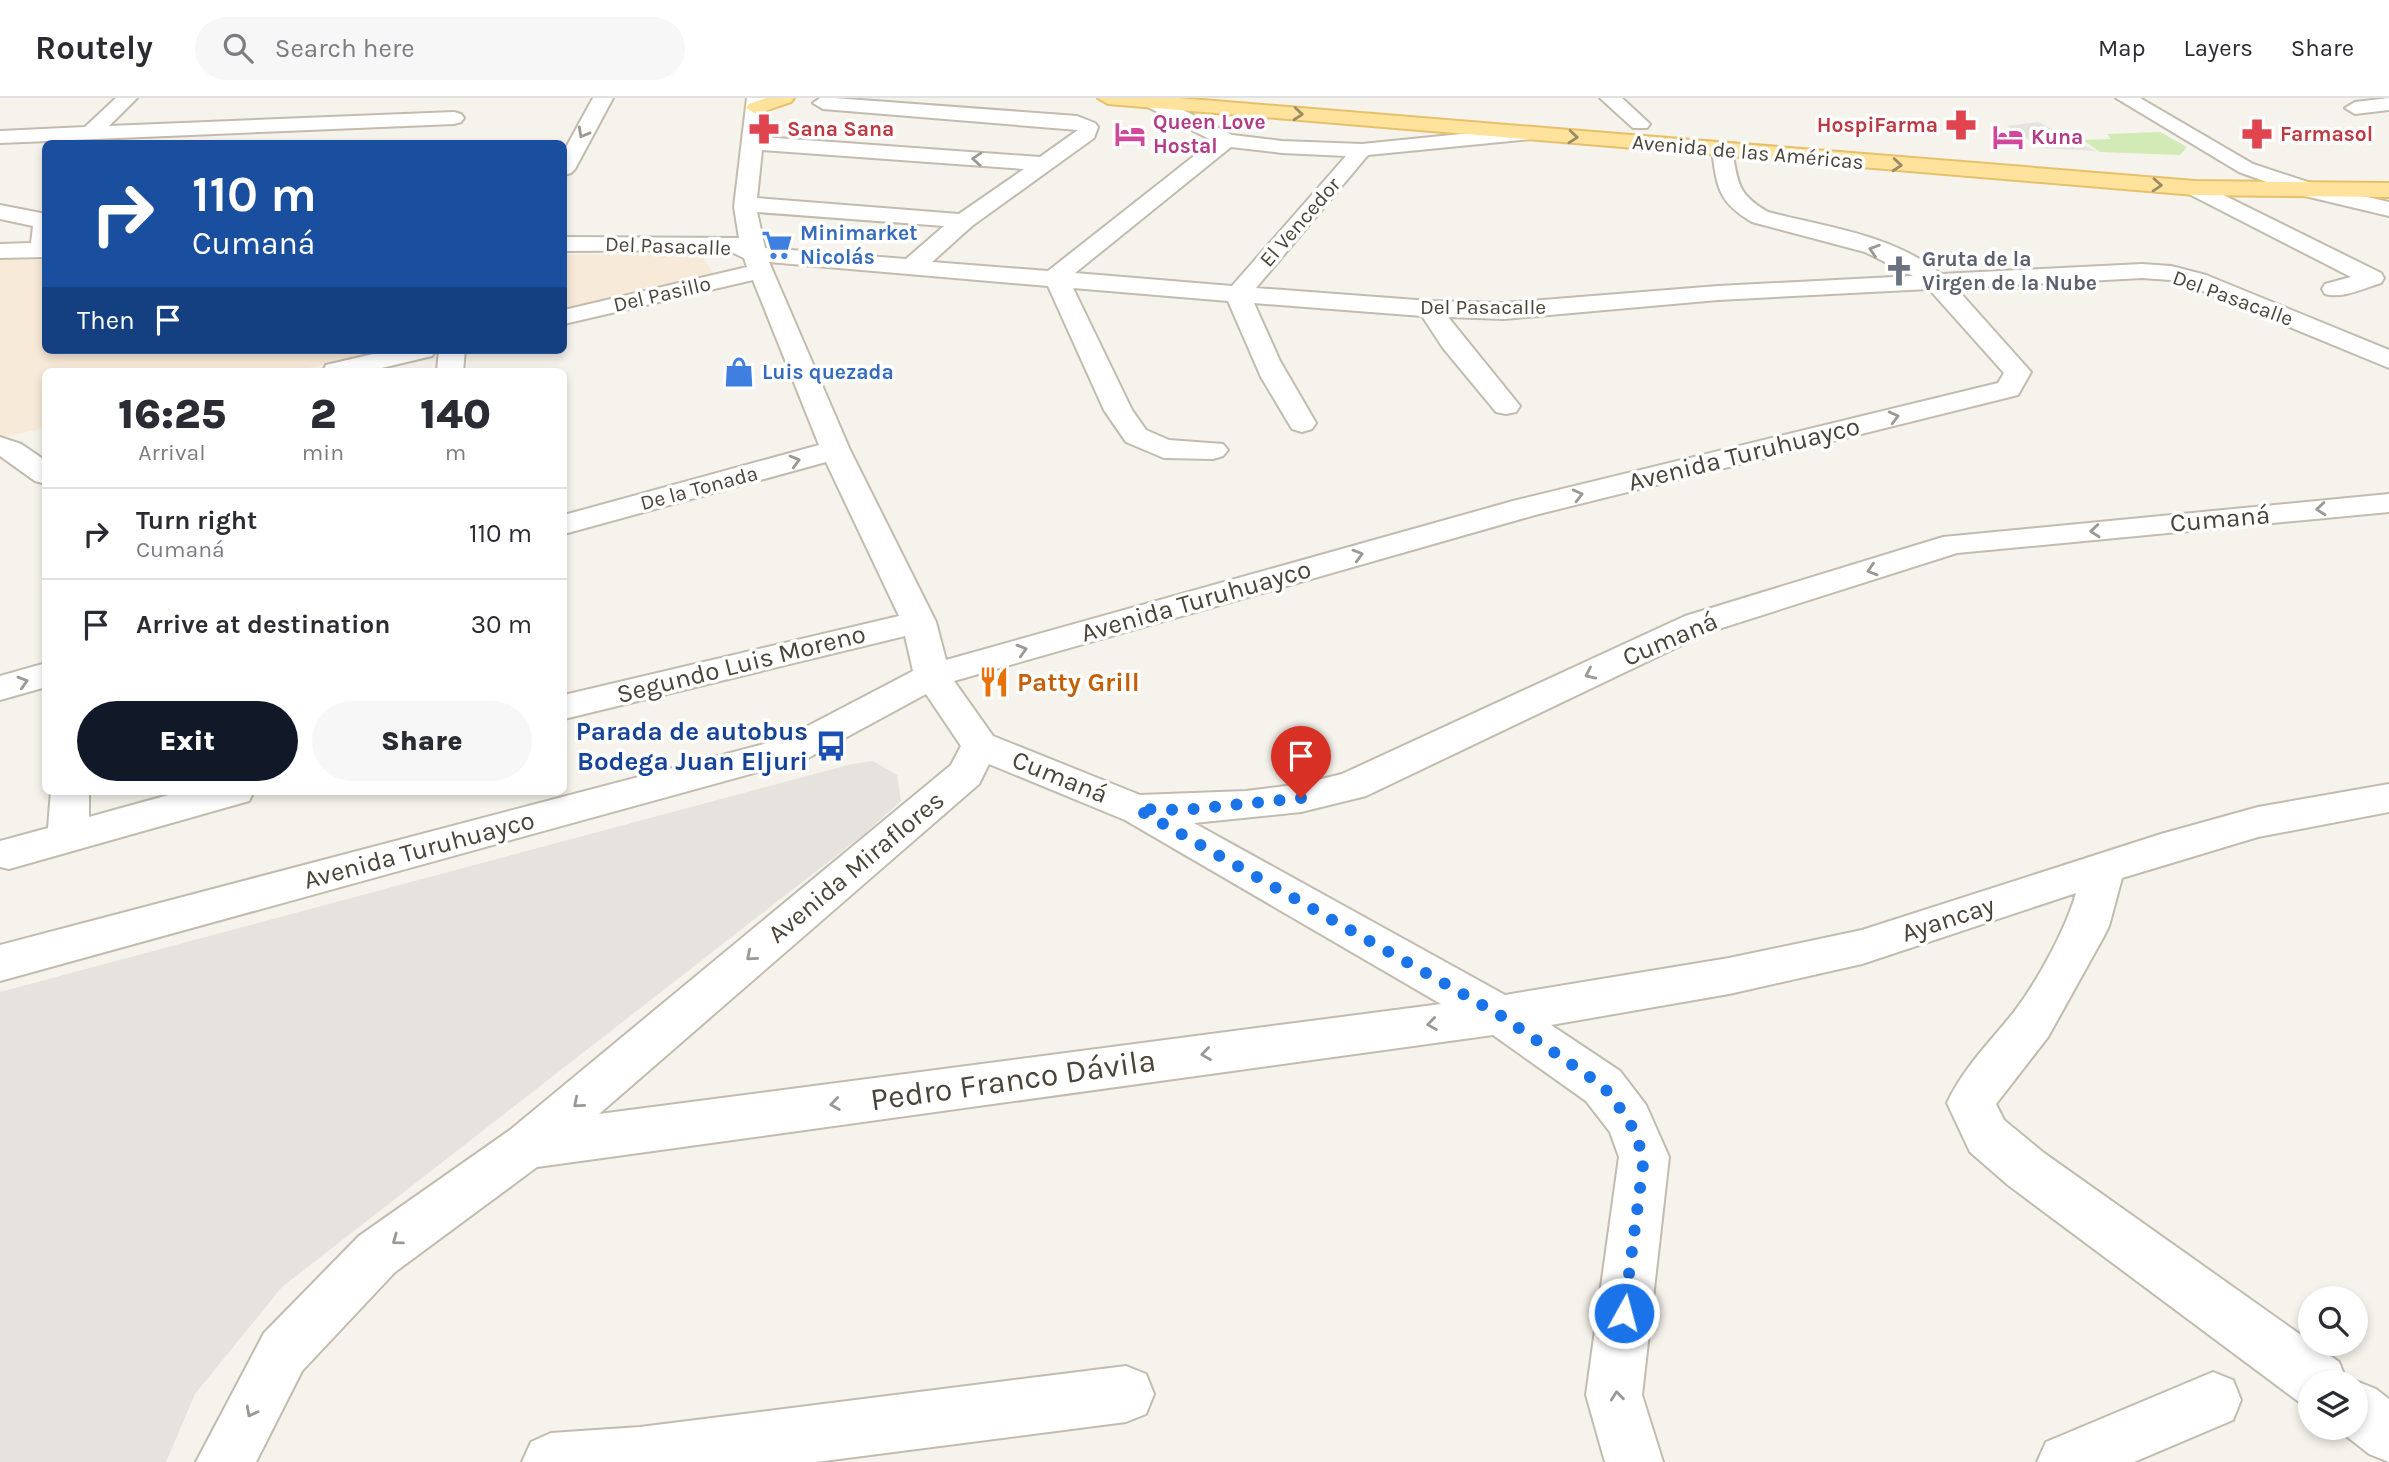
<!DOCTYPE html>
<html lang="en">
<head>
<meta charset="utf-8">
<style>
  :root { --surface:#fff; --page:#f7f7f7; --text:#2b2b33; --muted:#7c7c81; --line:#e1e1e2; --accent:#111827 }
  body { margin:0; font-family:Karla,sans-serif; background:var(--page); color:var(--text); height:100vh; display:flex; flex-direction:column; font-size:26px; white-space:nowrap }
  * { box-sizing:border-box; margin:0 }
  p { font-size:23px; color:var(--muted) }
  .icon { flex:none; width:38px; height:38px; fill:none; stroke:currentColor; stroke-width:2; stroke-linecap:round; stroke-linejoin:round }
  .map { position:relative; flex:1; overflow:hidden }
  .drawer { position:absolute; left:42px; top:270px; width:525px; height:427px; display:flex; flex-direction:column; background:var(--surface); border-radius:10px; box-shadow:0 4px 10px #0003 }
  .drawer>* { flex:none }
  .top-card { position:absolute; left:42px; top:42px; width:525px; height:214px; border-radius:10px; box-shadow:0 4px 10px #0003; background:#1a4fa0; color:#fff; overflow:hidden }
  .tools { position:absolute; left:2298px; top:1188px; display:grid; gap:14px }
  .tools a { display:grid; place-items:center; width:70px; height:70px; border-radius:50%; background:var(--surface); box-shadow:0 4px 10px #0003; font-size:35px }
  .pin { position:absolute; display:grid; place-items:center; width:60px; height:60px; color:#fff; margin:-72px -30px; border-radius:50% 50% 50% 0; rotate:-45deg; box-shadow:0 0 7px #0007 }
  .pin .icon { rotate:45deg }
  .me { position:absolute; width:77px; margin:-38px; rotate:7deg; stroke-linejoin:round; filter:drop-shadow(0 0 5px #0008) }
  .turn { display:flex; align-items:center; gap:24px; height:147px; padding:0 35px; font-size:32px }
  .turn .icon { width:91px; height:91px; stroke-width:2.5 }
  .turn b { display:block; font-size:49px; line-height:60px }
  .then { display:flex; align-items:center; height:66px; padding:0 35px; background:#0003; gap:14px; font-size:26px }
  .eta { display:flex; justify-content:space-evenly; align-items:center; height:119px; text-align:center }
  .eta b { font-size:42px; font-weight:800; line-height:49px }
  .button { display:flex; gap:14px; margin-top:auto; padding:14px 35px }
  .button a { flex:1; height:80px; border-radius:42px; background:var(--accent); color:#fff; font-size:28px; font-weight:800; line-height:80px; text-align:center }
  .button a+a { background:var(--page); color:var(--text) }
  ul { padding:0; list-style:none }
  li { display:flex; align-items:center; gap:21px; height:91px; padding:0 35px; border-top:2px solid var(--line) }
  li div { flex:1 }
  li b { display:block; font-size:26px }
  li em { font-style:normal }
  header { display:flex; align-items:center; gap:42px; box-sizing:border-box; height:98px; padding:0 35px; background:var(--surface); border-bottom:2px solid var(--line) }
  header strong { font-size:33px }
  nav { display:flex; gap:38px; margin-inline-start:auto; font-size:24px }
  .search { width:490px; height:63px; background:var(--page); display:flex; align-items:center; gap:18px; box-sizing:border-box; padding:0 24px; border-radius:38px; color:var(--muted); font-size:26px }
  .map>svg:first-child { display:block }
  .commercial { fill:#f7ead8 }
  .industrial { fill:#e6e2dd }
  .green { fill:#d2eab5 }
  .parking { fill:#e5e3e0 }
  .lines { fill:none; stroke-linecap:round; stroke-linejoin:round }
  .minor-casing { stroke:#c2bbae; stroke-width:4 }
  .major-casing { stroke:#e6c16a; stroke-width:4 }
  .minor { fill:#fff; fill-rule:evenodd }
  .major { fill:#ffe39c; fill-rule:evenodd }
  .oneway { stroke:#9c8c66 }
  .oneway2 { stroke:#9c9892 }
  .route { stroke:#1a73e8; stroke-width:12; stroke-dasharray:0 21.6 }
  .labels { text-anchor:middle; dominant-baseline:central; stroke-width:7; stroke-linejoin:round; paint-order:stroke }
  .far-hotel-label { font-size:21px; font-weight:bold; fill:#b23c85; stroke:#fff; text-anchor:start }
  .far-health-label { font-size:21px; font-weight:bold; fill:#be3a42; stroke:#fff; text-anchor:start }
  .far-street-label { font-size:21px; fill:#4b4439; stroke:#fff }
  .far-shop-label { font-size:21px; font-weight:bold; fill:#366cbe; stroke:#fff; text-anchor:start }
  .far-worship-label { font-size:21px; font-weight:bold; fill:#5b616d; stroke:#fff; text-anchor:start }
  .street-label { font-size:26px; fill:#4b4439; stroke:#fff }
  .food-label { font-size:26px; font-weight:bold; fill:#c56008; stroke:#fff; text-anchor:start }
  .transit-label { font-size:26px; font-weight:bold; fill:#164399; stroke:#fff; text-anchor:end }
  .near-street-label { font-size:32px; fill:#4b4439; stroke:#fff }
</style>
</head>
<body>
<header>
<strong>Routely</strong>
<div class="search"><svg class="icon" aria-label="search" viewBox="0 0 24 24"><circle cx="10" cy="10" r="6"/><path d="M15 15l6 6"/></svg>Search here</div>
<nav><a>Map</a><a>Layers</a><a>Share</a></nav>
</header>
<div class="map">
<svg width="2389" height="1364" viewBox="0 0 2389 1364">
  <rect width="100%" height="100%" fill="#f6f3ec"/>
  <g class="commercial">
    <path d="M701 156 715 178 564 212V157Z"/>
    <path d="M0 162H45L46 252H387L295 273H46L45 330 3 339 0 338Z"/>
  </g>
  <path class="industrial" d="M873 663 897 677 901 703 864 736 282 1189 195 1296 166 1364H0V894L852 666Z"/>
  <path class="green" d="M2160 34 2187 49 2180 57 2100 54 2083 42 2111 41 2107 36Z"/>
  <path class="parking" d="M2038 24 2075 43 2096 53 2042 50 2007 28Z"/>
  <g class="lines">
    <g class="minor-casing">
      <g id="minor">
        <path d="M116 0H137L109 28 454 14 461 16 464 20 461 24 454 26 0 45V33L85 29Z"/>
        <path d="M593 0H613L575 71 571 75 564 77V53Z"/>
        <path d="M747 0H767L763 39 1040 59 1078 32 823 11 813 5 820 0H834L1077 18 1095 25 1098 29 1094 40 972 128 932 164 1048 173 1213 43 1144 7 1141 3 1143 0H1160L1232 37 1282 43 1362 46 1531 29 1538 31 1541 35 1538 39 1531 41 1368 57 1256 190 1430 203 1504 205 1718 188 1913 178 1865 154 1752 124C1718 104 1717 89 1712 52L1715 48H1729L1732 52C1738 85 1737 96 1768 114 1826 129 1894 137 1941 176L2142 166 2171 168 2206 177 2389 252V270L2188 187 2170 182 2142 180 1956 190 2031 274 2018 297 1535 417 954 583 993 638 1140 697 1246 693 1301 686 1342 676 1685 518 1943 439 2389 396V414L1957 455 1709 534 1366 698 1301 714 1194 725 1505 897 1729 860 1862 832 2161 736 2258 709 2389 686V714L2258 739 2122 780 2109 828 2103 840 2048 939 1996 1006 2004 1022 2044 1055 2339 1264 2347 1284H2310V1308L2299 1304 2008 1087 1970 1054 1947 1005C1964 969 1990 944 2014 914 2037 884 2066 831 2076 795L1862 866 1729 896 1551 927 1620 973 1646 1007 1669 1059 1642 1297 1663 1364H1605L1586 1297 1619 1059 1610 1034 1586 1003 1493 937 537 1069 395 1174 302 1273 256 1364H196L264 1235 359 1138 510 1032 951 667 961 648 926 596 808 660 0 883V847L783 641 913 573 905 538 564 621V597L899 518 826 364 564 436V417L819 347 753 182 564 226V212L747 169 744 160 727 152 564 153V139L739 140 734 109ZM1231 49 1282 55 1346 58 1232 188 1075 175ZM762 52 1024 71 959 116 757 100ZM757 114 944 128 906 161 765 150ZM769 164 1048 188 1104 312 1126 344 1164 360 1213 361 1223 358 1228 352 1223 346 1169 342 1146 332 1132 312 1073 190 1228 203 1261 279 1292 331 1302 334 1312 331 1316 325 1280 263 1254 205 1422 218 1443 250 1496 314 1506 316 1516 314 1520 308 1448 219 1504 221 1718 202 1929 191 2004 275 1998 285 1513 403 946 562 936 524 850 352ZM989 666 1125 722 1441 906 599 1016 979 686Z"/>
        <path d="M1600 0H1622L1650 26 1647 30H1633Z"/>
        <path d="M2116 0H2140L2253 66 2320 88 2389 104V118L2305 98 2239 74Z"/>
        <path d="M2389 0V12L2355 16 2345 10 2355 4Z"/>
        <path d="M2195 83 2381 175 2384 180 2381 185C2364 190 2343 201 2325 196L2322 191 2325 186 2351 179 2187 95 2184 90 2187 85Z"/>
        <path d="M0 107 46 116V159L0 160V146L31 145 33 128 0 121Z"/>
        <path d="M390 252H436L432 258 369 273H323L326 267Z"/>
        <path d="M439 252H465L463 273H437Z"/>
        <path d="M0 339 21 346 46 363V386L35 383 0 358Z"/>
        <path d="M46 565V589L0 602V578Z"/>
        <path d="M51 693H89V719L183 693H254L249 703 235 707 9 771 0 769V743L48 730Z"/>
        <path d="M1126 1268 1146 1276 1154 1296 1146 1316 1126 1324 816 1364H522L531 1344 551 1335 640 1329Z"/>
        <path d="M2213 1274 2233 1282 2241 1302 2233 1322 2134 1364H2037L2046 1344Z"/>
        <path d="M2356 1283 2376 1291 2389 1301V1364L2369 1356 2336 1330H2356V1284H2352Z"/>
      </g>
    </g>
    <g class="major-casing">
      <g id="major">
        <path d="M766 0H794L791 4 756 16 746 10 749 6Z"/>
        <path d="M1098 0H1178L2195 83 2389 85V99L2195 97 1108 6Z"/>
      </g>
    </g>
    <use href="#minor" class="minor"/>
    <use href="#major" class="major"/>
  </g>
  <defs><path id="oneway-chevron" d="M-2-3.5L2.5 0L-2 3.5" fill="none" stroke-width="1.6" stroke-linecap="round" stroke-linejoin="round" transform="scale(1.75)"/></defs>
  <g class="oneway">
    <use href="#oneway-chevron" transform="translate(1298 16) rotate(5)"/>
    <use href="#oneway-chevron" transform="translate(1573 39) rotate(5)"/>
    <use href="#oneway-chevron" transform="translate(1897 67) rotate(5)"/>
    <use href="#oneway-chevron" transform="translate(2157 87) rotate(4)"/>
  </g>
  <g class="oneway2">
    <use href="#oneway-chevron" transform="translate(583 35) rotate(119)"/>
    <use href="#oneway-chevron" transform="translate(977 61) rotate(-176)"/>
    <use href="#oneway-chevron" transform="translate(1874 152) rotate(-162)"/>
    <use href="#oneway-chevron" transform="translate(1894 319) rotate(-14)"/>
    <use href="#oneway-chevron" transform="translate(795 363) rotate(-15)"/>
    <use href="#oneway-chevron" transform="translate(1578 397) rotate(-14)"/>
    <use href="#oneway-chevron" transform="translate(2321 411) rotate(175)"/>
    <use href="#oneway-chevron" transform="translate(2095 433) rotate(175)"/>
    <use href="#oneway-chevron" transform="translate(1358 457) rotate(-16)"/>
    <use href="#oneway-chevron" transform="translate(1872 472) rotate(163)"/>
    <use href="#oneway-chevron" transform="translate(1022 552) rotate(-16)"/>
    <use href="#oneway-chevron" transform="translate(1590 576) rotate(155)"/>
    <use href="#oneway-chevron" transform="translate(23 584) rotate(-16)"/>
    <use href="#oneway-chevron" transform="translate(751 858) rotate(140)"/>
    <use href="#oneway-chevron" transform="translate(1432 926) rotate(172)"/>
    <use href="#oneway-chevron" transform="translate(1206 956) rotate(172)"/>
    <use href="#oneway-chevron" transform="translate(578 1005) rotate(140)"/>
    <use href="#oneway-chevron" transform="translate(835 1006) rotate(172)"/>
    <use href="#oneway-chevron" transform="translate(397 1142) rotate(144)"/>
    <use href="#oneway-chevron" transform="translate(1617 1298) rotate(-96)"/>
    <use href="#oneway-chevron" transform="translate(251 1314) rotate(118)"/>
  </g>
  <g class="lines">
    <path class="route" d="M1301 700 1184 712 1137 711 1500 917 1603 988 1629 1022 1644 1059 1624 1215"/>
  </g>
  <defs>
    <g id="pharmacy-bare" transform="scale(2.415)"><path d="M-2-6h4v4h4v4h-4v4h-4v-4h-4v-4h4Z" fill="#e0444e" stroke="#fff" stroke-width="2.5" paint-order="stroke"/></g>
    <g id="hotel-bare" transform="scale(2.415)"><path d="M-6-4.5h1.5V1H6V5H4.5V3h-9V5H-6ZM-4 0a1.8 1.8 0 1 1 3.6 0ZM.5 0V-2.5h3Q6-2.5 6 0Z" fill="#d1479c" stroke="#fff" stroke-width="2.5" paint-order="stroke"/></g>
    <g id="supermarket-bare" transform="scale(2.415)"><path d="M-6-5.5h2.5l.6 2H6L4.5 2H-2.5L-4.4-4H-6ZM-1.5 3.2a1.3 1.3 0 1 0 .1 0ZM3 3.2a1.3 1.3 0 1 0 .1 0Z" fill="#3f7fe0" stroke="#fff" stroke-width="2.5" paint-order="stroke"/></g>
    <g id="church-bare" transform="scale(2.415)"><path d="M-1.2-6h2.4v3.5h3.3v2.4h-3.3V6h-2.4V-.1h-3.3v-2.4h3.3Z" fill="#6b7280" stroke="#fff" stroke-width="2.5" paint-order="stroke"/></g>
    <g id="shop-bare" transform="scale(2.415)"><path d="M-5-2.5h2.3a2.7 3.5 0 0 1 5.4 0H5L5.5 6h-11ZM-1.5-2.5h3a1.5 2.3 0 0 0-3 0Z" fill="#3f7fe0" stroke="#fff" stroke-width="2.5" paint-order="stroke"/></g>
    <g id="restaurant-bare" transform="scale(2.415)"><path d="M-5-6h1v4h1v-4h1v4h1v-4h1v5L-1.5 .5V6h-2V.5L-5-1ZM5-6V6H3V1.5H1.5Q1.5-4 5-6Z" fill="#e8710a" stroke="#fff" stroke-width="2.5" paint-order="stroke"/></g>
    <g id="bus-bare" transform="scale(2.415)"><path d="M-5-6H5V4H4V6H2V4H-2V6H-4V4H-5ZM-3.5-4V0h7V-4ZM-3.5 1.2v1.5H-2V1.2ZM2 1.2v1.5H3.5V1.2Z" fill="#1a4fb4" stroke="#fff" stroke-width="2.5" paint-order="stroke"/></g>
  </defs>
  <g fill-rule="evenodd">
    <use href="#pharmacy-bare" x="1961" y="27"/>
    <use href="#pharmacy-bare" x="764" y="31"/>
    <use href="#hotel-bare" x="1130" y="36"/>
    <use href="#pharmacy-bare" x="2257" y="36"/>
    <use href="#hotel-bare" x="2008" y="39"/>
    <use href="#supermarket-bare" x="777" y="147"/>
    <use href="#church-bare" x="1899" y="173"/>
    <use href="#shop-bare" x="739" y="274"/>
    <use href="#restaurant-bare" x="994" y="584"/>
    <use href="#bus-bare" x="831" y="648"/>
  </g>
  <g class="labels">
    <g class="far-hotel-label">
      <text x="1153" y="24">Queen Love<tspan x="1153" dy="24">Hostal</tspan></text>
      <text x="2031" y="39">Kuna</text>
    </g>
    <g class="far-health-label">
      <text x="1938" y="27" text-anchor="end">HospiFarma</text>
      <text x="787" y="31">Sana Sana</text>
      <text x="2280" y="36">Farmasol</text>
    </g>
    <g class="far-street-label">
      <text transform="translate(1748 54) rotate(5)">Avenida de las Américas</text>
      <text transform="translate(1300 124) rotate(-49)">El Vencedor</text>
      <text transform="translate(668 148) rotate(2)">Del Pasacalle</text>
      <text transform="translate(662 196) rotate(-13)">Del Pasillo</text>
      <text transform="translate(2233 200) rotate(20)">Del Pasacalle</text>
      <text x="1483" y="209">Del Pasacalle</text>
      <text transform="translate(699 390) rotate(-15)">De la Tonada</text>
    </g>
    <g class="far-shop-label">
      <text x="800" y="135">Minimarket<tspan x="800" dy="24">Nicolás</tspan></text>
      <text x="762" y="274">Luis quezada</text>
    </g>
    <g class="far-worship-label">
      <text x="1922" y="161">Gruta de la<tspan x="1922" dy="24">Virgen de la Nube</tspan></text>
    </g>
    <g class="street-label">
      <text transform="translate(1744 356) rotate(-14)">Avenida Turuhuayco</text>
      <text transform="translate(2220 421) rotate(-5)">Cumaná</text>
      <text transform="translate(1196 503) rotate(-16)">Avenida Turuhuayco</text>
      <text transform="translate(1670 541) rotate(-23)">Cumaná</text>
      <text transform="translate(741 566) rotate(-14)">Segundo Luis Moreno</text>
      <text transform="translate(1060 679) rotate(22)">Cumaná</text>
      <text transform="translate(419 752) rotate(-15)">Avenida Turuhuayco</text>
      <text transform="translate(856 769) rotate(-40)">Avenida Miraflores</text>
      <text transform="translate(1948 821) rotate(-18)">Ayancay</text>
    </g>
    <g class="food-label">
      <text x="1017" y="584">Patty Grill</text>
    </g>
    <g class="transit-label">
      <text x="808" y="633">Parada de autobus<tspan x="808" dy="30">Bodega Juan Eljuri</tspan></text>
    </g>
    <g class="near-street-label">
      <text transform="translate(1013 982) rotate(-8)">Pedro Franco Dávila</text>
    </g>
  </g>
</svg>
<div class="tools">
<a><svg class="icon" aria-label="search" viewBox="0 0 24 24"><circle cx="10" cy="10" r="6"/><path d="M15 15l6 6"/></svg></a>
<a><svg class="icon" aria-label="layers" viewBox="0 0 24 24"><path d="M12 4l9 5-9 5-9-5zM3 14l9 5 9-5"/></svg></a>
</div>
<div class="pin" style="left:1301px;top:700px;background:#d93025"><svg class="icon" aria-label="arrive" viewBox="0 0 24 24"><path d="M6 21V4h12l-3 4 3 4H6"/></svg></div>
<svg class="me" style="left:1624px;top:1215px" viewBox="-20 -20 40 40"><circle r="17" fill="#1a73e8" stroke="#fff" stroke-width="3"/><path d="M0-11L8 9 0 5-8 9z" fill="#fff"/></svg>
<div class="top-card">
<div class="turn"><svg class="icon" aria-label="right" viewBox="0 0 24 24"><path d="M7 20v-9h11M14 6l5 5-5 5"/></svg><div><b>110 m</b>Cumaná</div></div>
<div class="then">Then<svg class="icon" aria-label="arrive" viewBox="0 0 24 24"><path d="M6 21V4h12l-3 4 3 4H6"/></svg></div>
</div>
<section class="drawer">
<div class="eta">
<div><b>16:25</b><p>Arrival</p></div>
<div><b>2</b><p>min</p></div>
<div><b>140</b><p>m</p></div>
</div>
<ul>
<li><svg class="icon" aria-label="right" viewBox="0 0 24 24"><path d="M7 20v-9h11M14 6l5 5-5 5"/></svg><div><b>Turn right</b><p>Cumaná</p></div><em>110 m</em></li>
<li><svg class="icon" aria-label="arrive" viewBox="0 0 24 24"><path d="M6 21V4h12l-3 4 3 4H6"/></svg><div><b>Arrive at destination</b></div><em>30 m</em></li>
</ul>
<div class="button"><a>Exit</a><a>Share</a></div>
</section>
</div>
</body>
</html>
